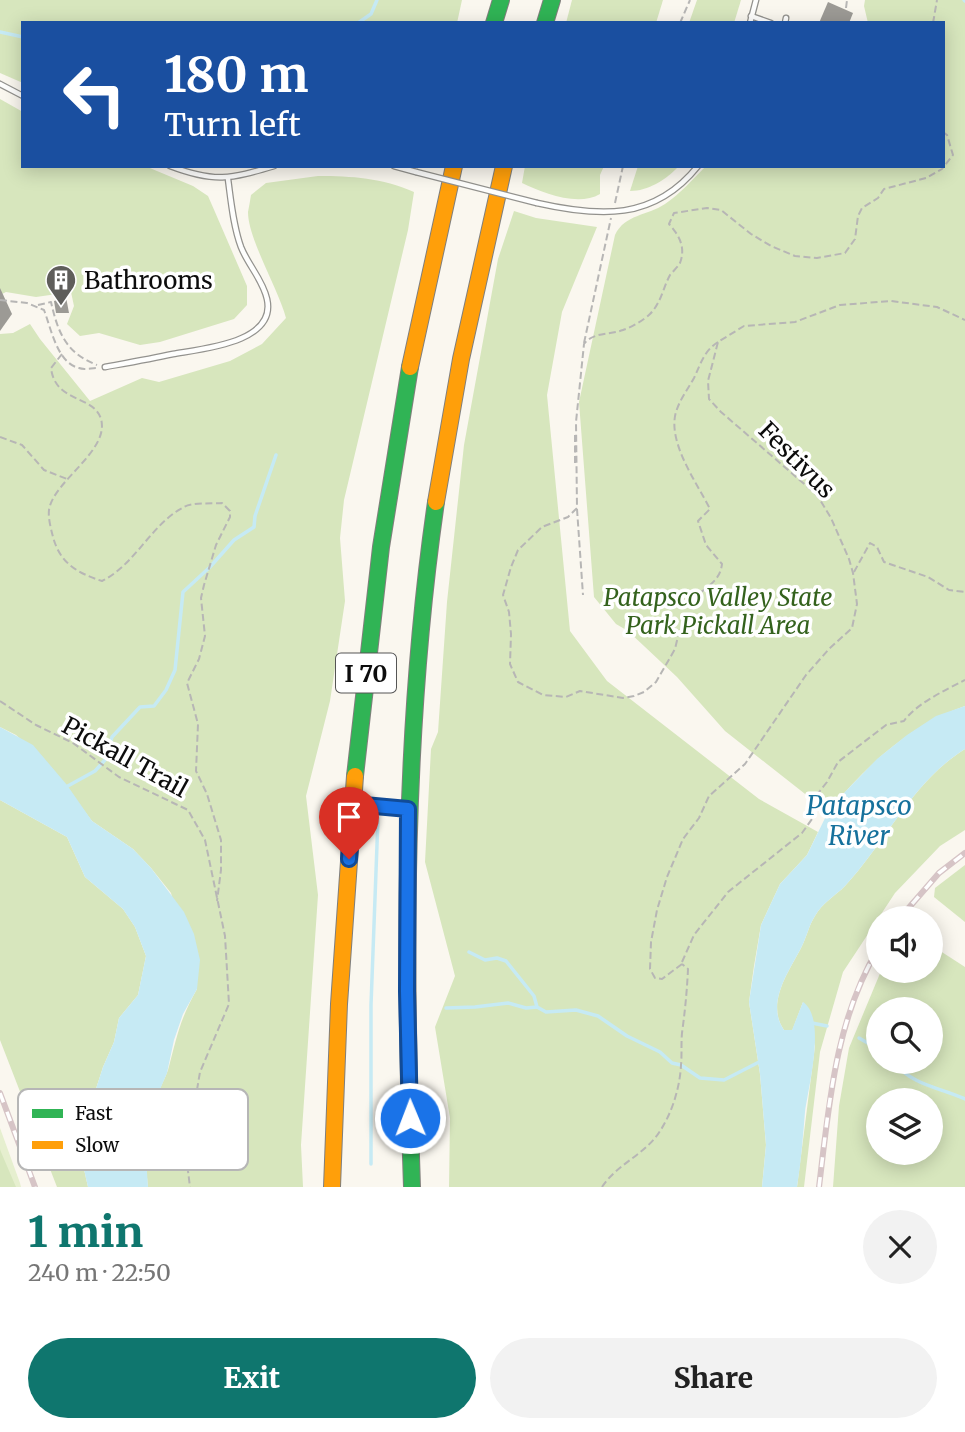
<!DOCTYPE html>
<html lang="en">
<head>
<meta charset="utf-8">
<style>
  :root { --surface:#fff; --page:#f2f2f2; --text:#222; --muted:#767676; --accent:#0f766e }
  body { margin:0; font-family:Merriweather,serif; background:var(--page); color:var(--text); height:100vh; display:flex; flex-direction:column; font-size:26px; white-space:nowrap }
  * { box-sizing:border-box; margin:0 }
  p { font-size:23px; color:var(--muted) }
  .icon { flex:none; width:38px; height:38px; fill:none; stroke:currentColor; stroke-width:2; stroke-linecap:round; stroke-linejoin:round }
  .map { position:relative; height:1187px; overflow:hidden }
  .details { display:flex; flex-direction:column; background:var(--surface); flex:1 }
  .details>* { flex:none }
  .hud { position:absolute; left:21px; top:21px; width:924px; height:147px; border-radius:0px; box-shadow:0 4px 18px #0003; background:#1a4fa0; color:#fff; overflow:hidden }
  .tools { position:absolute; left:866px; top:906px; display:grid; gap:14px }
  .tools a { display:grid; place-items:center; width:77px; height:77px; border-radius:50%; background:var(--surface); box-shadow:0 4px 18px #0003; font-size:35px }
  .pin { position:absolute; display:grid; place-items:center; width:60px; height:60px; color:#fff; margin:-72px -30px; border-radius:50% 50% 50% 0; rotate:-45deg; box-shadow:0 0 7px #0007 }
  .pin .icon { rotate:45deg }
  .me { position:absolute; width:77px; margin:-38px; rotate:359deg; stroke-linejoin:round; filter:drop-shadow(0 0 5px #0008) }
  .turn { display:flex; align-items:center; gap:24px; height:147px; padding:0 28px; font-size:32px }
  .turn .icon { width:91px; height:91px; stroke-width:2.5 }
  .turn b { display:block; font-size:49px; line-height:60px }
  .round { display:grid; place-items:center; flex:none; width:74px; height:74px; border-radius:37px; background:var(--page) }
  .head { display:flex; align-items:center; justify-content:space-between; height:119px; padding:0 28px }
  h1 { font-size:42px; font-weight:800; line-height:52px; color:var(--accent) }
  .button { display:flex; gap:14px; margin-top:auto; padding:14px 28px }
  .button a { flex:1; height:80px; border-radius:42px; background:var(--accent); color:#fff; font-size:28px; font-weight:800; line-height:80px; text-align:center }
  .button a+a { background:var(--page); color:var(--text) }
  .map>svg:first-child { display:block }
  .green { fill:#e6efcf }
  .forest { fill:#d7e6bd; fill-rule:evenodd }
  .water { fill:#c6eaf4 }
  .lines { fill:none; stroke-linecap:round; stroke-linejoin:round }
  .stream { stroke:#c6eaf4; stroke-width:3.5 }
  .building { fill:#9c9a95 }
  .lane-casing { stroke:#93928e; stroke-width:7 }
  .fast-casing { stroke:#807f7c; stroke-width:18 }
  .slow-casing { stroke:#807f7c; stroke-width:18 }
  .path { stroke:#b7b6b5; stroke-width:2; stroke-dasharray:7 3.5; stroke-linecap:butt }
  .lane { stroke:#fefefd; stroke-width:4.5 }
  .fast { stroke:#30b455; stroke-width:16 }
  .slow { stroke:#ff9f0a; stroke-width:16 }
  .rail-casing { stroke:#d6c4c6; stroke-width:6 }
  .rail { stroke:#fff; stroke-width:3.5; stroke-dasharray:10; stroke-linecap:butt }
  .lane-bridge-casing { stroke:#93928e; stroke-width:7; stroke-linecap:butt }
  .lane-bridge { stroke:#fefefd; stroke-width:4.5 }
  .route-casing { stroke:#114b97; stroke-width:18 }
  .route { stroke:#1a73e8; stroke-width:12 }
  .labels { text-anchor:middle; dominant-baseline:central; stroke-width:7; stroke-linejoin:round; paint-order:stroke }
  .shield { fill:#fff; stroke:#555; stroke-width:2 }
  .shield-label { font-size:23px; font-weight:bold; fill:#0c0c0c }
  .poi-label { font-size:24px; fill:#0c0c0c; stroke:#fff; text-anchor:start }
  .street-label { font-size:24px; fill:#0c0c0c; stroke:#fff }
  .park-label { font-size:24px; font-style:italic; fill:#34621d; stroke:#fff }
  .water-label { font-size:26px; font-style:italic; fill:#16719c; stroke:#fff }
  .key { fill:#fff; stroke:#b6b6b6; stroke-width:2 }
  .key-label { font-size:19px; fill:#0c0c0c }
</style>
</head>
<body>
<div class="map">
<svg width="965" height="1187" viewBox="0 0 965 1187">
  <rect width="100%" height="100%" fill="#faf7ef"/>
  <path class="green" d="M0 1128 20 1183 21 1187H0Z"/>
  <g class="forest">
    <path d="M0 0H462L457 23H23V83L0 73Z"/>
    <path d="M572 0H663L656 23H566Z"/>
    <path d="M697 0H741L734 23H689Z"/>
    <path d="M865 0H965V706C908 726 866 766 828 812L725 731 677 677 628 631 616 624 594 597 579 402 615 235C625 214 647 216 665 204 680 194 693 179 706 166H943V23H868L864 6Z"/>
    <path d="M0 99 23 112V166H145L193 186 208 196 215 212 247 286V305L234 319 160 342 140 345 99 333 80 336 67 324 74 306 71 292 36 297 6 292 0 295Z"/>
    <path d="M525 166H604L600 175V194C578 207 543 193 522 183Z"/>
    <path d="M638 166H679C666 180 648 191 630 191Z"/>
    <path d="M318 176C352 176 382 178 414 192L408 230 344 500 340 538 345 601 330 701 306 796 318 895 301 1145 303 1187H148C144 1157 149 1125 157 1096 160 1087 165 1079 168 1070 177 1037 179 1021 197 989L171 893 151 868 133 849 92 821 51 767 16 735 0 727V334L13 333 30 324 40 339 90 401 142 378 159 382 230 361 262 344 286 318C278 288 248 239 248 212 249 207 250 201 251 195L266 183Z"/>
    <path d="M514 211 536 218 597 227 562 312 547 395 570 631 607 681 759 799 818 832 807 855 780 884 761 925 754 966 749 1002 760 1074 766 1145 762 1187H449L450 1118 435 1027 455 976 425 862 431 749 438 732 447 602 464 445 498 259Z"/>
    <path d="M965 749V830L940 846 895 893 843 972 820 1052 804 1187H797L815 1046 803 1002 792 1031 784 1030C765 1003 790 970 802 946 807 936 809 925 815 916 822 903 835 896 845 886 886 842 912 782 965 749Z"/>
    <path d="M0 800 67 837 85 877 123 909 135 927 146 956 138 995 119 1018 114 1042 103 1067 93 1098 87 1128 83 1165 88 1187H57L0 1040Z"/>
    <path d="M965 865V922L934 897 935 888Z"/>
    <path d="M931 945 965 967V1187H833L839 1106 849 1048 881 971H931ZM878 1010H931V1062H878ZM878 1101H931V1153H878Z"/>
    <path d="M0 1149 1 1152 16 1187H0Z"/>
  </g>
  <g class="water">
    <path d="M965 706V749C912 782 886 842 845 886 835 896 822 903 815 916 809 925 807 936 802 946 790 970 765 1003 784 1030H792L803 1002C827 1018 808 1088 805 1112 803 1137 801 1162 797 1187H762L766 1145 760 1074 749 1002 761 925 780 884 807 855 828 812 843 794 877 759 907 735 936 716Z"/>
    <path d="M0 727 33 745 67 785 92 821 133 849 151 868 184 912 194 934 200 960 197 989 183 1014 174 1040 167 1073 158 1094 151 1125 146 1158 148 1187H88L83 1165 87 1128 93 1098 103 1067 114 1042 119 1018 138 995 146 956 135 927 123 909 85 877 67 837 0 800Z"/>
  </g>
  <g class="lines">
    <g class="stream">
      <path d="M964 0 965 1"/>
      <path d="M358 23 371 14 377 0"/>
      <path d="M0 32 23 37"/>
      <path d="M66 787 95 771 105 760 112 737 140 707 154 706 166 690 175 670 183 592 210 567 234 540 254 527 255 516 276 455"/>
      <path d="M469 952 485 960 497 958 506 961 534 996 537 1007 546 1012 576 1010 598 1016 627 1036 660 1052 672 1063 681 1065 700 1078 724 1080 761 1061"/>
      <path d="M446 1008 475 1007 508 1003 526 1008 537 1007"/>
      <path d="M809 1025 812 1023 827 1026"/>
      <path d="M859 1038 878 1049"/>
      <path d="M893 1062C916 1087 936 1086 965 1099"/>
      <path d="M371 1164V1005L378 818"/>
    </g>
  </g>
  <g class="building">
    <path d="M828 2 853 13 849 23H819Z"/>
    <path d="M0 288 12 314 0 331Z"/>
    <path d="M66 297 69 313H56L54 301Z"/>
  </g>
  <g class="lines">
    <g class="lane-casing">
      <g id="lane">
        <path d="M751 16 771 23"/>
        <path d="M750 23 756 0"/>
        <path d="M785 23 786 18"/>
        <path d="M0 84 23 96"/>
        <path d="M170 166C215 183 230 179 274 166"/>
        <path d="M394 166 416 172"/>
        <path d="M537 203C599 217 654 221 698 166"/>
        <path d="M105 367C127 363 150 359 173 354 201 349 277 343 267 299 263 280 248 265 241 247 233 225 231 201 228 179"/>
        <path d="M357 805 408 809"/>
      </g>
    </g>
    <g class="fast-casing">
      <g id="fast">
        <path d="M494 23 501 0"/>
        <path d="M545 23 552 0"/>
        <path d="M355 776 381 547 410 367"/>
        <path d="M412 1187C404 959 403 729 436 502"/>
      </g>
    </g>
    <g class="slow-casing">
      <g id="slow">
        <path d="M410 367 454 166"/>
        <path d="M436 502 461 359 504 166"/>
        <path d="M332 1187 339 1004 355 776"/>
      </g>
    </g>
    <g class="path">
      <path d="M846 8 847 0"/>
      <path d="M680 23 690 0"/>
      <path d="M933 23 937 0"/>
      <path d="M615 203 623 166"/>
      <path d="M0 300 27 303 44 310C51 328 57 363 79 368 84 370 91 368 97 368"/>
      <path d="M38 305 51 302C58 333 66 353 97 365"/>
      <path d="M718 342C704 351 701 363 694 378 688 389 680 399 676 412 667 442 697 483 710 509L698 521 706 545 722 564C719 591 688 588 692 615L679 632 675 649 656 682 644 692 634 696 623 698 580 691 566 697 543 695 518 682 510 664 511 634 509 612 503 595 511 567 518 550 542 527 568 517 577 508 576 422 584 344C593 332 609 335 623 330 632 327 644 320 650 314 661 303 663 288 670 275 673 271 678 267 680 263 686 247 679 235 669 224L674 213 707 208 721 210 751 234 771 246 795 256 817 258 845 253 855 239 858 216 862 208 878 198 884 189 926 178 942 169 953 155 947 135 943 132"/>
      <path d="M584 343 611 218"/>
      <path d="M62 354 51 368C55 403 94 395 101 419 110 451 53 481 49 510 48 518 51 529 53 537 60 563 77 573 102 581 136 564 151 524 184 507 193 502 211 504 222 503L230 511V517L216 545 204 585 201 598 205 636 199 659 187 683 198 724 196 771 207 794 221 840V870L217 901"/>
      <path d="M575 435V465"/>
      <path d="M0 437 22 445 44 470 67 479"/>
      <path d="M577 509 583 595"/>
      <path d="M854 572 870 543 877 547 884 562 928 577 949 590 965 592"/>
      <path d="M0 701 36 725 73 743 119 777 188 810 205 840 225 936 229 1004 200 1072 186 1155 190 1187"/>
      <path d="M682 962 694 935 728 892 802 833 812 819 815 809V797L827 782 838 762 886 725 904 721C916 704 945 690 965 680"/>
      <path d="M682 964 662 979 655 978 650 969 651 942 657 910 667 877 683 839 699 818 709 796 745 764 806 675 829 649 852 628 857 604 853 573 849 559 831 518 817 495 721 412 709 399 708 381 718 342 744 326 795 322 840 305 891 301 937 307 965 320"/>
      <path d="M602 1187C617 1164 646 1154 660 1131 672 1113 680 1087 681 1065 682 1055 681 1044 682 1033 685 1011 687 991 688 969L682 964"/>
    </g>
    <use href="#lane" class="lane"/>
    <use href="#fast" class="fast"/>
    <use href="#slow" class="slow"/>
    <g class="rail-casing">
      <g id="rail">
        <path d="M899 919 939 873 965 853"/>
        <path d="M0 1093 35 1187"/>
        <path d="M819 1187C829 1105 835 1021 878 949"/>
      </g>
    </g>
    <use href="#rail" class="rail"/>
    <g class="lane-bridge-casing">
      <path id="lane-bridge" d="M416 172 537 203"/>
    </g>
    <use href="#lane-bridge" class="lane-bridge"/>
  </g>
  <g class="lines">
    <g class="route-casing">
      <path id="route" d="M349 859 353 804 408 809 407 991 410 1118"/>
    </g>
    <use href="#route" class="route"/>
  </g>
  <defs>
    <g id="building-pin" transform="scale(1.575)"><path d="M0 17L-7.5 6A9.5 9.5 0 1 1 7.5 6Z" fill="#5f5e5b" stroke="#fff"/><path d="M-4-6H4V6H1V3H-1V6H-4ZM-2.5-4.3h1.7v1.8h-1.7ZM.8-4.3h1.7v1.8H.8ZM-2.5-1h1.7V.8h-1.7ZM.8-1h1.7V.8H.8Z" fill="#fff"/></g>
  </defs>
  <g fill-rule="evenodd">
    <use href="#building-pin" x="61" y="280"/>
  </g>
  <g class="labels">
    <rect class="shield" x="336" y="653.5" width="60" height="39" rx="5"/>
    <g class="shield-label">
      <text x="366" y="673">I 70</text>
    </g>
    <g class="poi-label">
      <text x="84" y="280">Bathrooms</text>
    </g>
    <g class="street-label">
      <text transform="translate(797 460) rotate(45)">Festivus</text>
      <text transform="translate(125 757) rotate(29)">Pickall Trail</text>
    </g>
    <g class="park-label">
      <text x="718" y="597">Patapsco Valley State<tspan x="718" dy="28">Park Pickall Area</tspan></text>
    </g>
    <g class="water-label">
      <text x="859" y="805">Patapsco<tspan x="859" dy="30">River</tspan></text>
    </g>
  </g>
  <rect x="18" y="1089" width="230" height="81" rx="10" class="key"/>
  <rect x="32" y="1109" width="31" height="9" fill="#30b455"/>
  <rect x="32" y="1141" width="31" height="8" fill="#ff9f0a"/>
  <g class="key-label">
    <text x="75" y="1120">Fast</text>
    <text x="75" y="1152">Slow</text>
  </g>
</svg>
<div class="tools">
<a><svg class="icon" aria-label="sound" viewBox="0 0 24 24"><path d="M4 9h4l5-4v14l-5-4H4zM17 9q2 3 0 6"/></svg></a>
<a><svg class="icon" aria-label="search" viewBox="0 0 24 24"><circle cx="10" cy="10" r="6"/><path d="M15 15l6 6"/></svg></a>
<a><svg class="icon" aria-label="layers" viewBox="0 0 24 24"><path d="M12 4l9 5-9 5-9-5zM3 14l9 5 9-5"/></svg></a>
</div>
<div class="pin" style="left:349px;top:859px;background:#d93025"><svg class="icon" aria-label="arrive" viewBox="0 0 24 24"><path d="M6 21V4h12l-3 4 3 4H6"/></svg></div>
<svg class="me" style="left:410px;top:1118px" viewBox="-20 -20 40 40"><circle r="17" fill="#1a73e8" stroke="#fff" stroke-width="3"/><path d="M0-11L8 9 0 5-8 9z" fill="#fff"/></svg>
<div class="hud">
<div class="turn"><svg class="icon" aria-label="left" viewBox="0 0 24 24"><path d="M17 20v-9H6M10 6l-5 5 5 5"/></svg><div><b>180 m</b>Turn left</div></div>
</div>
</div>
<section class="details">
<div class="head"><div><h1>1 min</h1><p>240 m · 22:50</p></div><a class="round"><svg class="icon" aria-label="close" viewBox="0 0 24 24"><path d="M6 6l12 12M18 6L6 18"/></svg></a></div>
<div class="button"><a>Exit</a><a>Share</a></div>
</section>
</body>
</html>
